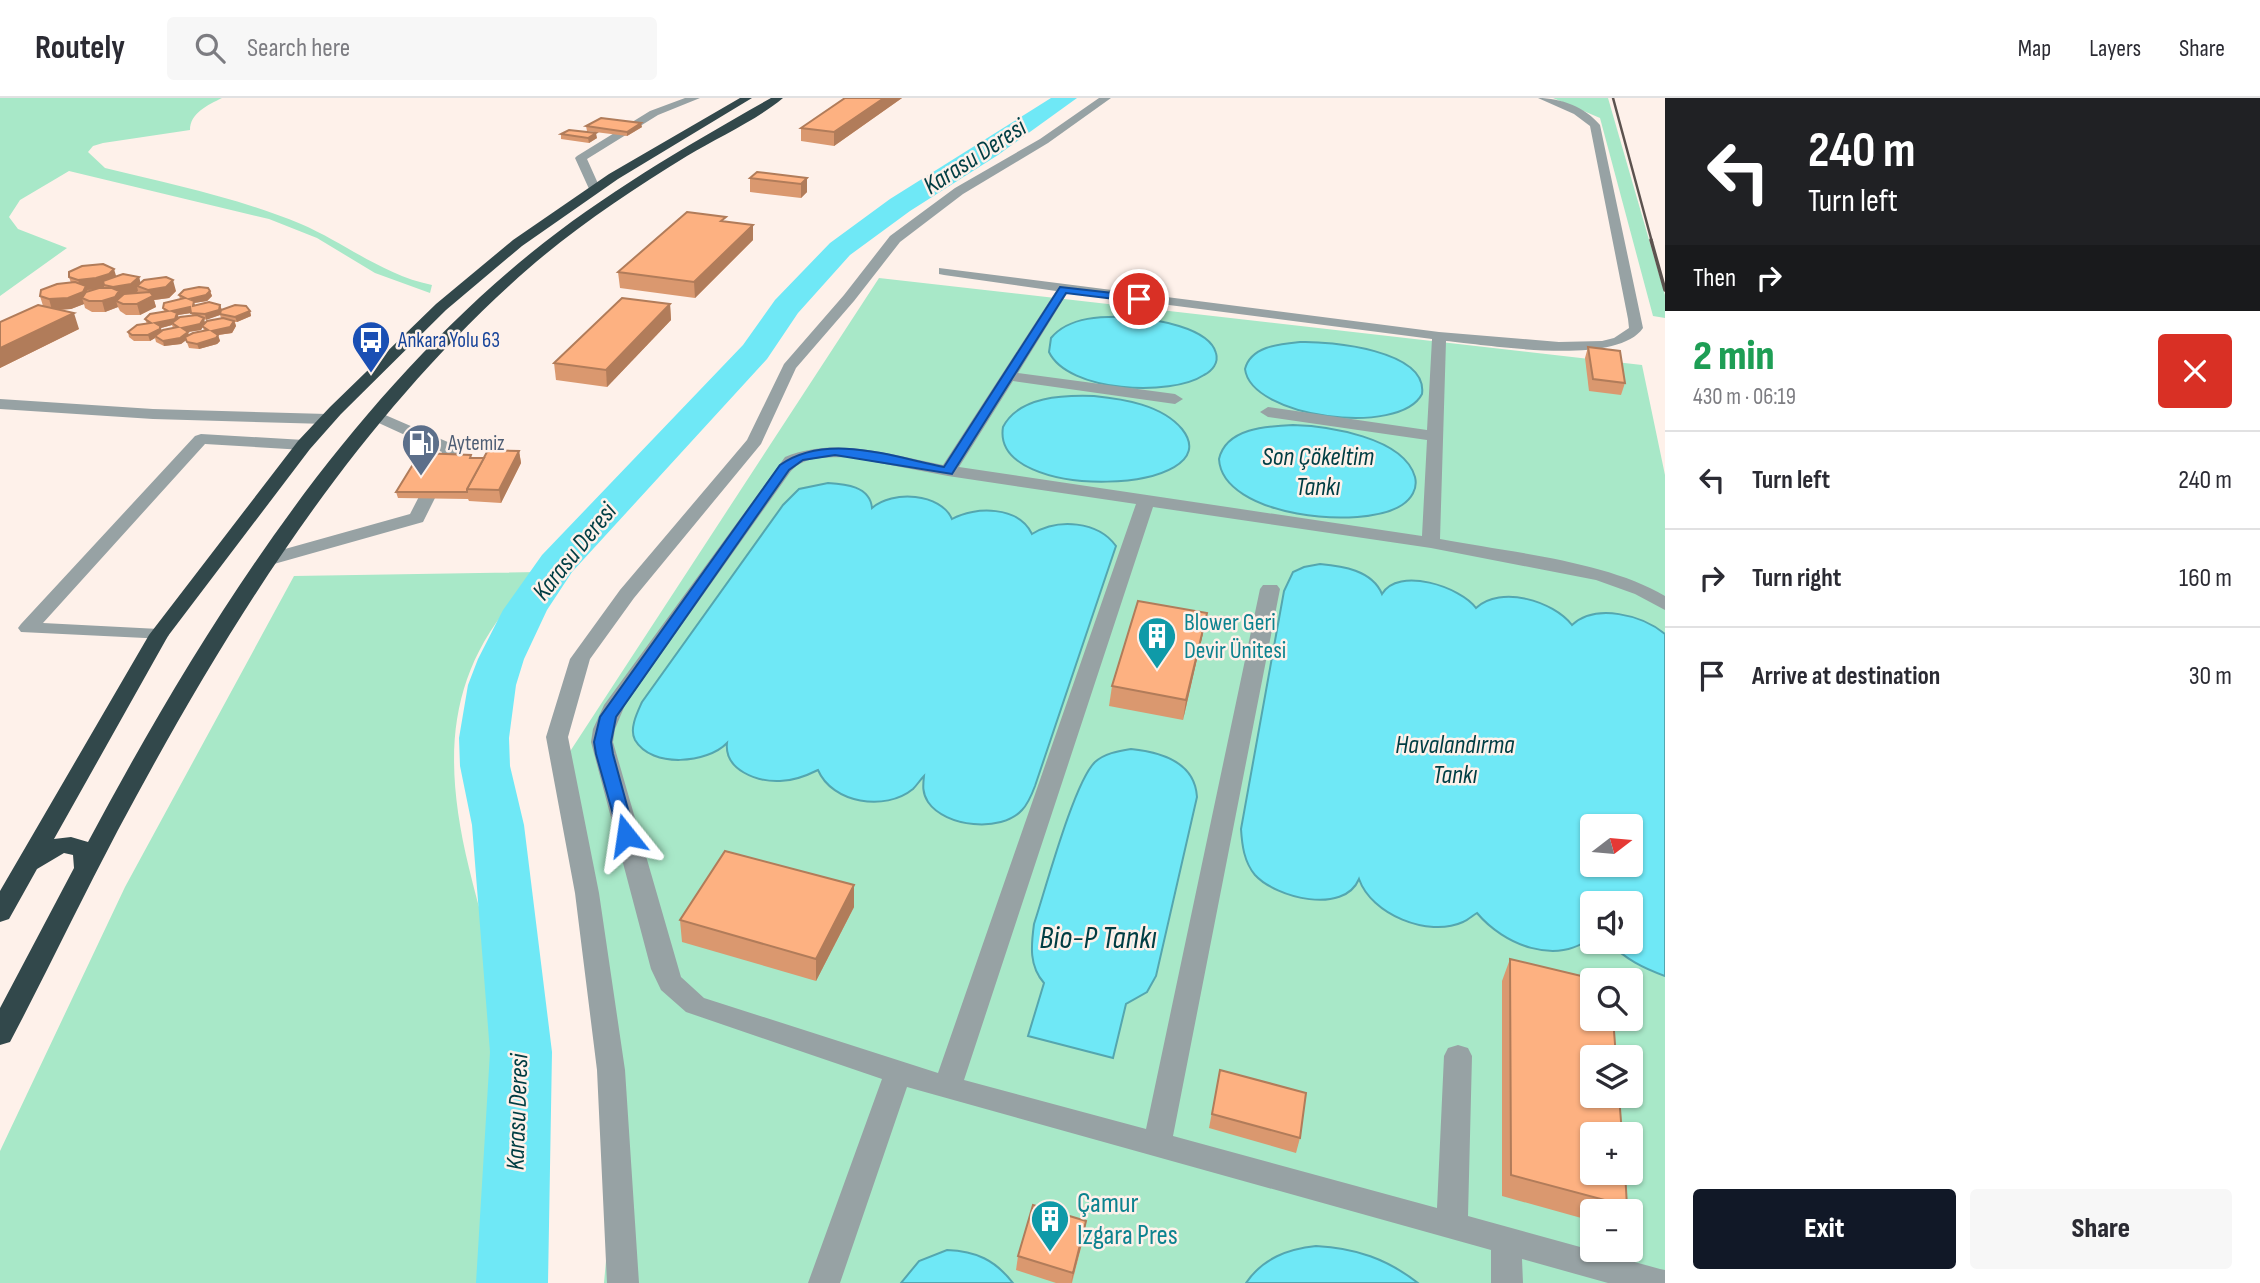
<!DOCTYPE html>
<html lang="en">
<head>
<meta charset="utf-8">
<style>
  :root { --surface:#fff; --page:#f7f7f7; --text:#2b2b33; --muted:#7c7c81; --line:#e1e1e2; --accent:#111827 }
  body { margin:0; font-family:"Sofia Sans Condensed",sans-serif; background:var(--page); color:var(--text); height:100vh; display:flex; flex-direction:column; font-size:26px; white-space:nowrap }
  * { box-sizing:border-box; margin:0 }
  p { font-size:23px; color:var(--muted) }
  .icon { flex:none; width:38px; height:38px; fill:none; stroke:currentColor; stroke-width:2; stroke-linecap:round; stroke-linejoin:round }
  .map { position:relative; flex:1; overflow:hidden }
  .side { display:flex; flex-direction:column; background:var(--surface); width:595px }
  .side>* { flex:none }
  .top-card { background:#202124; color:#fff; overflow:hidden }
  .needle { width:46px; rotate:74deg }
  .buttons { position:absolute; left:1580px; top:716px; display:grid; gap:14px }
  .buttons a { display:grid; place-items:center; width:63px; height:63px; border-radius:7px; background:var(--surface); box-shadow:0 2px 5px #0004; font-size:35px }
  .pin { position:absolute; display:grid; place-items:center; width:60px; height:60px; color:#fff; margin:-30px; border:4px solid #fff; border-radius:50%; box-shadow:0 2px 7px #0007 }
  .me { position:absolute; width:77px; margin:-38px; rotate:345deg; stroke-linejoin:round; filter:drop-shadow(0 0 5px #0008) }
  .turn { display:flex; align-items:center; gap:24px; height:147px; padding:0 28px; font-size:32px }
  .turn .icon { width:91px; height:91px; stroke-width:2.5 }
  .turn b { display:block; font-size:49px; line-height:60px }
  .then { display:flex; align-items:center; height:66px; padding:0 28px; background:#0003; gap:14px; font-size:26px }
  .round { display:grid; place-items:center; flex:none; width:74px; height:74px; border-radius:7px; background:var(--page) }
  .summary { display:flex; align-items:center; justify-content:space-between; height:119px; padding:0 28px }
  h1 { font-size:42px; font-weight:800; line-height:52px; color:#1e9e55 }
  .cta { display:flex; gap:14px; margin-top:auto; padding:14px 28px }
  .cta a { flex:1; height:80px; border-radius:7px; background:var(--accent); color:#fff; font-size:28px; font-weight:800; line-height:80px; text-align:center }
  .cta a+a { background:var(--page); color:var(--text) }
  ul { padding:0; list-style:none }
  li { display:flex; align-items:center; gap:21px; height:98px; padding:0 28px; border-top:2px solid var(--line) }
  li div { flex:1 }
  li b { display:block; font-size:26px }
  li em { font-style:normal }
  header { display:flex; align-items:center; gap:42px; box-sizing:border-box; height:98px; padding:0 35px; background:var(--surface); border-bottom:2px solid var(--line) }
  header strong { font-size:33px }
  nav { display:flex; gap:38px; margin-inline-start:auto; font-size:24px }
  .search { width:490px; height:63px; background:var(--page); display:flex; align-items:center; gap:18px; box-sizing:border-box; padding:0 24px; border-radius:7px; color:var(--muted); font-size:26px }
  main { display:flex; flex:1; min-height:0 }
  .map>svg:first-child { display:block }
  .green { fill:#a8e8c8; fill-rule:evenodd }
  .water { fill:#6fe8f6; stroke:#54a6af; stroke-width:2; fill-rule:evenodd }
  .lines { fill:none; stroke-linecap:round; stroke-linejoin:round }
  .river { fill:#6fe8f6; fill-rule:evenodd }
  .minor { fill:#97a2a4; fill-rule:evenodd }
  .highway { fill:#32484b; fill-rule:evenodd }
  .rail-far1 { stroke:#5c534f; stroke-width:2.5 }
  .rail { stroke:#5c534f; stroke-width:3.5 }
  .wall { fill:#da986f; fill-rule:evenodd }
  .shaded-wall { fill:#b17c5a }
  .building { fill:#fdb181; stroke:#b17c5a; stroke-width:2 }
  .route { fill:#1a73e8; stroke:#114b97; stroke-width:2 }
  .labels { text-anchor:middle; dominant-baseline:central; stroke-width:5; stroke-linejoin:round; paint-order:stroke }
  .far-transit-label { font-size:21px; fill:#164399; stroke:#fef1ea; text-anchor:start }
  .far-service-label { font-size:21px; fill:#4e5e75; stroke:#fef1ea; text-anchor:start }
  .culture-label { font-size:24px; fill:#0d838f; stroke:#fef1ea; text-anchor:start }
  .water-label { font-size:26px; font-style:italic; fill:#003d43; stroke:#fef1ea }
  .near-culture-label { font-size:28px; fill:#0d838f; stroke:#fef1ea; text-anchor:start }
  .near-water-label { font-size:32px; font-style:italic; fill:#003d43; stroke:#fef1ea }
</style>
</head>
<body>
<header>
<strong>Routely</strong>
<div class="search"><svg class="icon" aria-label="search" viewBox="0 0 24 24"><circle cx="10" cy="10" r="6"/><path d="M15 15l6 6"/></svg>Search here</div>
<nav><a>Map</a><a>Layers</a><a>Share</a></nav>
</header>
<main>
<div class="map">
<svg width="1665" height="1185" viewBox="0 0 1665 1185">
  <rect width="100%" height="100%" fill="#fef1ea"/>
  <g class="green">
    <path d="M0 0H222C208 7 190 15 190 32L103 45 93 48 88 54 105 70C170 86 239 100 301 126 347 146 383 177 432 187L430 195 375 175 317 140 269 121 69 73 20 102 9 119 18 131 67 150 0 198Z"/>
    <path d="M1553 0H1608L1665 197V220L1653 218 1600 20Z"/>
    <path d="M879 180 1642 267 1665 377V1185H604L615 1062 569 655ZM1592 728H1631V766H1592ZM1592 805H1631V844H1592ZM1592 882H1631V920H1592ZM1592 959H1631V998H1592ZM1592 1036H1631V1074H1592ZM1592 1113H1631V1152H1592Z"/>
    <path d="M540 474C448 562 440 650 469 770 479 812 492 852 498 894 512 991 517 1087 514 1185H0V1053L125 789 294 478Z"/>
  </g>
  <g class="water">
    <path d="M1130 219C1153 221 1209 229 1216 255 1219 265 1212 273 1204 277 1171 299 1068 294 1049 254L1051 240C1069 218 1104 218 1130 219Z"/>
    <path d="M1300 244C1330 243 1428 252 1422 296 1400 339 1251 320 1245 271 1251 248 1280 246 1300 244Z"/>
    <path d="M1094 298C1124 301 1162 307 1182 331 1234 396 990 407 1003 329 1019 298 1064 297 1094 298Z"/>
    <path d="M1293 327C1327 328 1404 339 1415 379 1418 391 1411 401 1402 407 1363 433 1222 419 1219 361 1226 330 1267 328 1293 327Z"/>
    <path d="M828 385C845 386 870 388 872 410 892 392 941 395 952 421 975 408 1019 408 1032 436 1058 420 1098 423 1116 448L1035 688C1032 696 1028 706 1022 712 1001 735 945 729 928 704 922 695 923 687 924 678 920 682 917 687 913 691 885 714 832 705 818 672 806 678 794 683 780 683 757 684 724 672 727 645 708 665 652 671 635 642 629 631 637 615 642 604L783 407 799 391Z"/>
    <path d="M1320 466C1342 468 1372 472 1382 496 1398 468 1461 489 1476 510 1501 487 1553 503 1572 527 1596 505 1642 517 1665 536V878C1643 870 1625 861 1609 844H1631V805H1592V839C1556 868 1504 847 1477 815 1472 818 1468 822 1463 824 1428 840 1371 816 1359 781 1344 817 1276 800 1255 777 1244 764 1242 747 1241 731L1284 493 1293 474 1304 469ZM1631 728V766H1592V728Z"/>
    <path d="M1131 651C1161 654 1195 664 1197 699L1156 878 1147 894 1126 906 1113 960 1028 938 1044 885C1029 868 1031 848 1034 826 1045 793 1074 684 1095 664 1105 655 1119 653 1131 651Z"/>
    <path d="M1316 1148C1356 1150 1387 1161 1418 1185H1246C1263 1160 1288 1151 1316 1148Z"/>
    <path d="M947 1152C976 1153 995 1162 1013 1185H901L919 1163Z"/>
  </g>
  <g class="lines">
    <path class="river" d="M1051 0H1077L998 57 910 113 850 157 798 215 767 261 572 474 547 512 524 561 516 587 509 640 510 668 524 727 552 954 548 1185H476L490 954 472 727 460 668 459 640 468 587 478 561 503 512 542 457 743 247 775 202 830 145 890 101Z"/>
    <g class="minor">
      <path d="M685 0H700L658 17 587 61 600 90 590 93 575 60 577 58 650 13Z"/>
      <path d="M1099 0H1111L1048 45 963 96 900 144 854 203 796 270 761 346 634 500 590 561 568 639 599 795 625 972 639 1185H607L597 972 575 795 546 639 570 561 620 492 747 342 784 266 844 197 890 138 955 90 1040 41Z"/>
      <path d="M1538 0C1561 0 1585 9 1600 27L1643 230C1616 269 1491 247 1446 243L1440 441C1508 454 1607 463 1665 498V512L1635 496 1596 482 1431 450 1153 409 964 982 1146 1031 1260 491 1263 487H1277L1280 491 1173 1038 1437 1110 1444 958 1448 950 1458 947 1468 950 1472 958 1468 1118 1660 1171 1665 1172V1185H1608L1522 1161 1523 1185H1491V1152L907 989 840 1185H808L882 981 686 914 661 892 651 871 591 644 593 631 604 607 785 359C836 338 891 357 943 367L1056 193 944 177 939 176V170L1439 234 1559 244 1602 243 1614 240 1629 230 1628 221 1590 28 1574 16ZM1068 194 1432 241 1427 332 1268 309 1260 314 1268 319 1427 342 1422 438 959 369 1013 283 1175 306 1183 301 1175 296 1018 275ZM848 359 948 378 1136 406 938 975 704 900 681 879 613 644 615 631 625 607 791 373C806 357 827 360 848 359Z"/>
      <path d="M0 301 153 311 327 316 335 321 327 326 153 321 0 311Z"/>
      <path d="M376 313 457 348 459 352 423 424 274 466H260L258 462 260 458 410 416 442 354 370 321 368 318Z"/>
      <path d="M201 336 304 342 312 347 304 352 205 346 43 525 159 531 166 533 169 537 166 541 21 534 18 530 21 526 195 338Z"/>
    </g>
    <path class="highway" d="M740 0H752L618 81 522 148 446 212 341 316 310 351 168 538 54 741 71 739 88 744C203 529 340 311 531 155 605 95 688 47 771 0H783C757 22 717 40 687 58 625 96 564 137 510 187 343 340 224 534 118 732 81 802 47 874 10 944L0 947V910L74 770 73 757 64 755 37 771 9 821 0 824V793L149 537 298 343 330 309 436 206 513 142 609 76Z"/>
    <path class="rail-far1" d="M1613 0 1652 144"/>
    <path class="rail" d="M1651 142 1665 192"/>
  </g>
  <g class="wall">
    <path d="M845 0H902L834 48 801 43V30Z"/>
    <path d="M586 28 642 29 627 38 587 33Z"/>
    <path d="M561 36 597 40 589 45 561 41Z"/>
    <path d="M750 80H807V94L801 100 750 94Z"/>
    <path d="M726 124 753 127V142L695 200 620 190 618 174Z"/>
    <path d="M116 178 139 179 140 185 176 193 169 200 154 202 156 209 140 217H126L120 213 118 209 105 214H92L85 210 84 206 71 211 59 212 79 231 0 270V224L43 208 40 198 71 185 69 179Z"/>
    <path d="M210 193 212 198 207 203 194 205 195 207H220L222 212 250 213 251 218 237 224H235L236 228 232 235 218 237 220 243 217 246 199 251 189 250 186 242 181 246 164 248 156 244 155 240 150 243H134L129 239 128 234 147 226 145 221 164 213 163 210 180 201 179 197ZM191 215 192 217 179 220 178 217ZM220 217 221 220 205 225 204 222ZM172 227 173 230 162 233 161 230ZM203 229 204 233 189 237 188 234 201 232Z"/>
    <path d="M670 206 671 222 607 289 556 282 554 265Z"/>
    <path d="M1588 249 1625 285 1621 297 1589 293 1585 260Z"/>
    <path d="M519 353 521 365 501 405 469 403 468 401 398 400 396 394 472 360H484Z"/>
    <path d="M1203 535 1183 622 1109 608 1112 588Z"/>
    <path d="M854 809 816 883 682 844 680 822Z"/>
    <path d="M1510 861 1627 1108 1625 1113H1592V1123L1502 1098V883Z"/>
    <path d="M1220 972 1300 1040 1296 1055 1209 1030Z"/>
    <path d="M1084 1138 1072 1185H1056L1016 1172 1018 1158Z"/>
  </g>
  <g class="shaded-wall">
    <path d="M884 0H902L834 48V34Z"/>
    <path d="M641 25 642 29 627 38V34Z"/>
    <path d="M596 35 597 40 589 45 588 40Z"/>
    <path d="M807 80V94L801 100V86Z"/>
    <path d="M753 127V142L695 200 694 184Z"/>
    <path d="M114 171 117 181 104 187V189L100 191 87 192 89 199 82 200 84 206 71 211 52 212 49 201 81 192 78 182Z"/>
    <path d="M139 179 142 190 137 188 138 193 134 196 116 203 118 209 105 214 102 203 116 197 113 189Z"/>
    <path d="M173 182 176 193 169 200 154 202 156 209 140 217 137 206 150 200 148 192Z"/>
    <path d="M210 193 212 198 207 203 194 205 195 209 193 208 189 201Z"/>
    <path d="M670 206 671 222 607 289 606 272Z"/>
    <path d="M220 207 222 213 220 217 206 222 205 216Z"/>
    <path d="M190 209 191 215 178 217 179 221 172 225V227L161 230 162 234 155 238V240L150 243 148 237 155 225 172 213Z"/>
    <path d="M250 213 251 218 237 224 235 219Z"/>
    <path d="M74 215 79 231 0 270V250Z"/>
    <path d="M204 220 205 225 201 232 188 234 189 240 181 246 164 248 163 243 182 230Z"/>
    <path d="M234 223 236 228 232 235 218 237 220 243 217 246 199 251 197 246 212 233Z"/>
    <path d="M519 353 521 365 501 405 499 392Z"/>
    <path d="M1207 515 1203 535 1183 622 1186 602Z"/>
    <path d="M854 787V809L816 883V861Z"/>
    <path d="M1086 1123 1084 1138 1071 1185 1073 1175Z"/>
  </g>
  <g class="building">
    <path d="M845 0H884L834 34 801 30Z"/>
    <path d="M601 20 641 25 627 34 586 28Z"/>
    <path d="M569 32 596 35 588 40 561 36Z"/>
    <path d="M757 74 807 80 801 86 750 80Z"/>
    <path d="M687 114 726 119 721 123 753 127 694 184 618 174Z"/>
    <path d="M103 166 114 171 109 176 96 180 78 182 69 179V174L82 168Z"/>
    <path d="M123 176 139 179 131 186 113 189 104 187 103 183Z"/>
    <path d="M166 179 173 182 166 189 148 192 137 188 144 182Z"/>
    <path d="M75 184 86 188 83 194 68 200 49 201 40 198 41 192 57 186Z"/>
    <path d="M199 189 208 190 210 193 206 197 189 201 194 203 193 208 209 204 220 207 219 212 205 216 191 215 190 209 172 213 177 215 175 221 155 225 160 228V231L148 237H132L128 234 137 227 151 225 145 221 150 216 168 213 163 210 164 205 185 200 179 197 184 192Z"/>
    <path d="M99 190H112L119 193 115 199 102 203H89L82 200 86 194Z"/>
    <path d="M150 194 153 198 137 206H123L116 203 124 196Z"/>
    <path d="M622 200 670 206 606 272 554 265Z"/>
    <path d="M38 207 74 215 0 250V224Z"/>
    <path d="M235 207 246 208 250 213 235 219 220 216 221 212Z"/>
    <path d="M197 217 204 220 200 226 182 230 188 234 180 240 163 243 155 238 163 232 178 229 172 225 180 219Z"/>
    <path d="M223 220 234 223 230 229 212 233 218 237 216 240 197 246 187 244 185 239 193 235 208 232 202 228 207 223Z"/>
    <path d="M1588 249 1620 253 1625 285 1593 281Z"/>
    <path d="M488 352 519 353 499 392 467 391Z"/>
    <path d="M420 355 471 357 470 360H484L467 391V394H396Z"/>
    <path d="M1138 503 1207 515 1186 602 1112 588Z"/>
    <path d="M725 753 854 787 816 861 680 822Z"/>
    <path d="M1510 861 1598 882H1592V920H1613L1616 959H1592V998H1619L1622 1036H1592V1074H1625L1627 1108 1511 1077Z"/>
    <path d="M1220 972 1306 995 1300 1040 1212 1016Z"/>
    <path d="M1033 1107 1086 1123 1073 1175 1018 1158Z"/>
  </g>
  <path class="route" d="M1060 189 1139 198 1144 201 1139 204 1066 195 952 376 835 357 803 362 789 372 616 619 611 644 613 656 635 737 626 743 620 741 596 656 594 644 600 619 780 367C827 334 893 359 944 369Z"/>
  <defs>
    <g id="bus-pin" transform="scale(2.0125)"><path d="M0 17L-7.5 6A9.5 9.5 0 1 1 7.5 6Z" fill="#1a4fb4" stroke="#fef1ea"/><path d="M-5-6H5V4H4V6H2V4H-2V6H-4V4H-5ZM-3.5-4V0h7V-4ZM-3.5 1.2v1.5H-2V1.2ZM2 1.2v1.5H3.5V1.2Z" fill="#fff"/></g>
    <g id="fuel-pin" transform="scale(2.0125)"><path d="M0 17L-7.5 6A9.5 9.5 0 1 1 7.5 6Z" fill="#5c6f8a" stroke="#fef1ea"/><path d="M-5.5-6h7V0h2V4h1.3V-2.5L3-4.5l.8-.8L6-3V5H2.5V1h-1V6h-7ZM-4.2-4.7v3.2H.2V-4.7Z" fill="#fff"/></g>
    <g id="building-pin" transform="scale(2.0125)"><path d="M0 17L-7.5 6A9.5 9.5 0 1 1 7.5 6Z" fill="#0f9aa8" stroke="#fef1ea"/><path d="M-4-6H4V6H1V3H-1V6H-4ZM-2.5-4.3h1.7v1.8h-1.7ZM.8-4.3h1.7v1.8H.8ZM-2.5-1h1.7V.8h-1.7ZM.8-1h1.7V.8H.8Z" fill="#fff"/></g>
  </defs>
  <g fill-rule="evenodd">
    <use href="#bus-pin" x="371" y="242"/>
    <use href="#fuel-pin" x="421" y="345"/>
    <use href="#building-pin" x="1157" y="538"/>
    <use href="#building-pin" x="1050" y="1121"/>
  </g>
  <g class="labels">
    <g class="far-transit-label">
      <text x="398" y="242">Ankara Yolu 63</text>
    </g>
    <g class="far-service-label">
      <text x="448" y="345">Aytemiz</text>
    </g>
    <g class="culture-label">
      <text x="1184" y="524">Blower Geri<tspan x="1184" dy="28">Devir Ünitesi</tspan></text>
    </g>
    <g class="water-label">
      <text transform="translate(975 59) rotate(-33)">Karasu Deresi</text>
      <text x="1318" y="359">Son Çökeltim<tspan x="1318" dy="30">Tankı</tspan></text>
      <text transform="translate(575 454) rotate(-51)">Karasu Deresi</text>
      <text x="1455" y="647">Havalandırma<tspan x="1455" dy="30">Tankı</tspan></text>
      <text transform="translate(518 1014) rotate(-88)">Karasu Deresi</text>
    </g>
    <g class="near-culture-label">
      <text x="1077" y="1105">Çamur<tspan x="1077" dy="32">Izgara Pres</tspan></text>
    </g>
    <g class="near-water-label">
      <text x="1098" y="840">Bio-P Tankı</text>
    </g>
  </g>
</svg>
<div class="buttons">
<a><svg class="needle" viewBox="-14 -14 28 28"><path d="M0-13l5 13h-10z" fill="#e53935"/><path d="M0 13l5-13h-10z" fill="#7c7c81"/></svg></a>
<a><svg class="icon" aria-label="sound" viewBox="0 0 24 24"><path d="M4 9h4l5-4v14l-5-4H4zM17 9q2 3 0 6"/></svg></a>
<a><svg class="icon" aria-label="search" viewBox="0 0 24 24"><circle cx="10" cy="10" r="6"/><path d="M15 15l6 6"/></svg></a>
<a><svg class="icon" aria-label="layers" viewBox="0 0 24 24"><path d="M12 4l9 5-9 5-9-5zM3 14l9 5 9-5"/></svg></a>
<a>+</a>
<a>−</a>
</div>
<div class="pin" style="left:1139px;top:201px;background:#d93025"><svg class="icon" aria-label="arrive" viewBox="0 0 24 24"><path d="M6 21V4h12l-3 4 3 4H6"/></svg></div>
<svg class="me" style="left:626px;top:737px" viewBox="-20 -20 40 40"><path d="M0-17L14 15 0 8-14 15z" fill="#1a73e8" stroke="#fff" stroke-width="4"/></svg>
</div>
<section class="side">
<div class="top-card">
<div class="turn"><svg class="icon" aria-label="left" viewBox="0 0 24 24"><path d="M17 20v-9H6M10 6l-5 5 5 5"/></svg><div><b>240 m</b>Turn left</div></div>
<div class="then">Then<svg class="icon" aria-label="right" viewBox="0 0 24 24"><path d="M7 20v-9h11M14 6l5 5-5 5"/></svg></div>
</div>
<div class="summary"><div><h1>2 min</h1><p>430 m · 06:19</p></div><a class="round" style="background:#d93025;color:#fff"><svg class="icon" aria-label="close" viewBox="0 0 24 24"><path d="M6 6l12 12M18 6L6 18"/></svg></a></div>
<ul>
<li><svg class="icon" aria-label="left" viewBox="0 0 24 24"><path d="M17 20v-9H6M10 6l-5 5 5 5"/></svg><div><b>Turn left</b></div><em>240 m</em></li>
<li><svg class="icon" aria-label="right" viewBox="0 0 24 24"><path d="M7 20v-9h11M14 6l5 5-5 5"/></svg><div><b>Turn right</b></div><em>160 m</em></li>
<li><svg class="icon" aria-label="arrive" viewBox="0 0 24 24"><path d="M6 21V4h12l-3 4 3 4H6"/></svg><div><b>Arrive at destination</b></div><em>30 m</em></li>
</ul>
<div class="cta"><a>Exit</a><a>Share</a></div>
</section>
</main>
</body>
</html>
